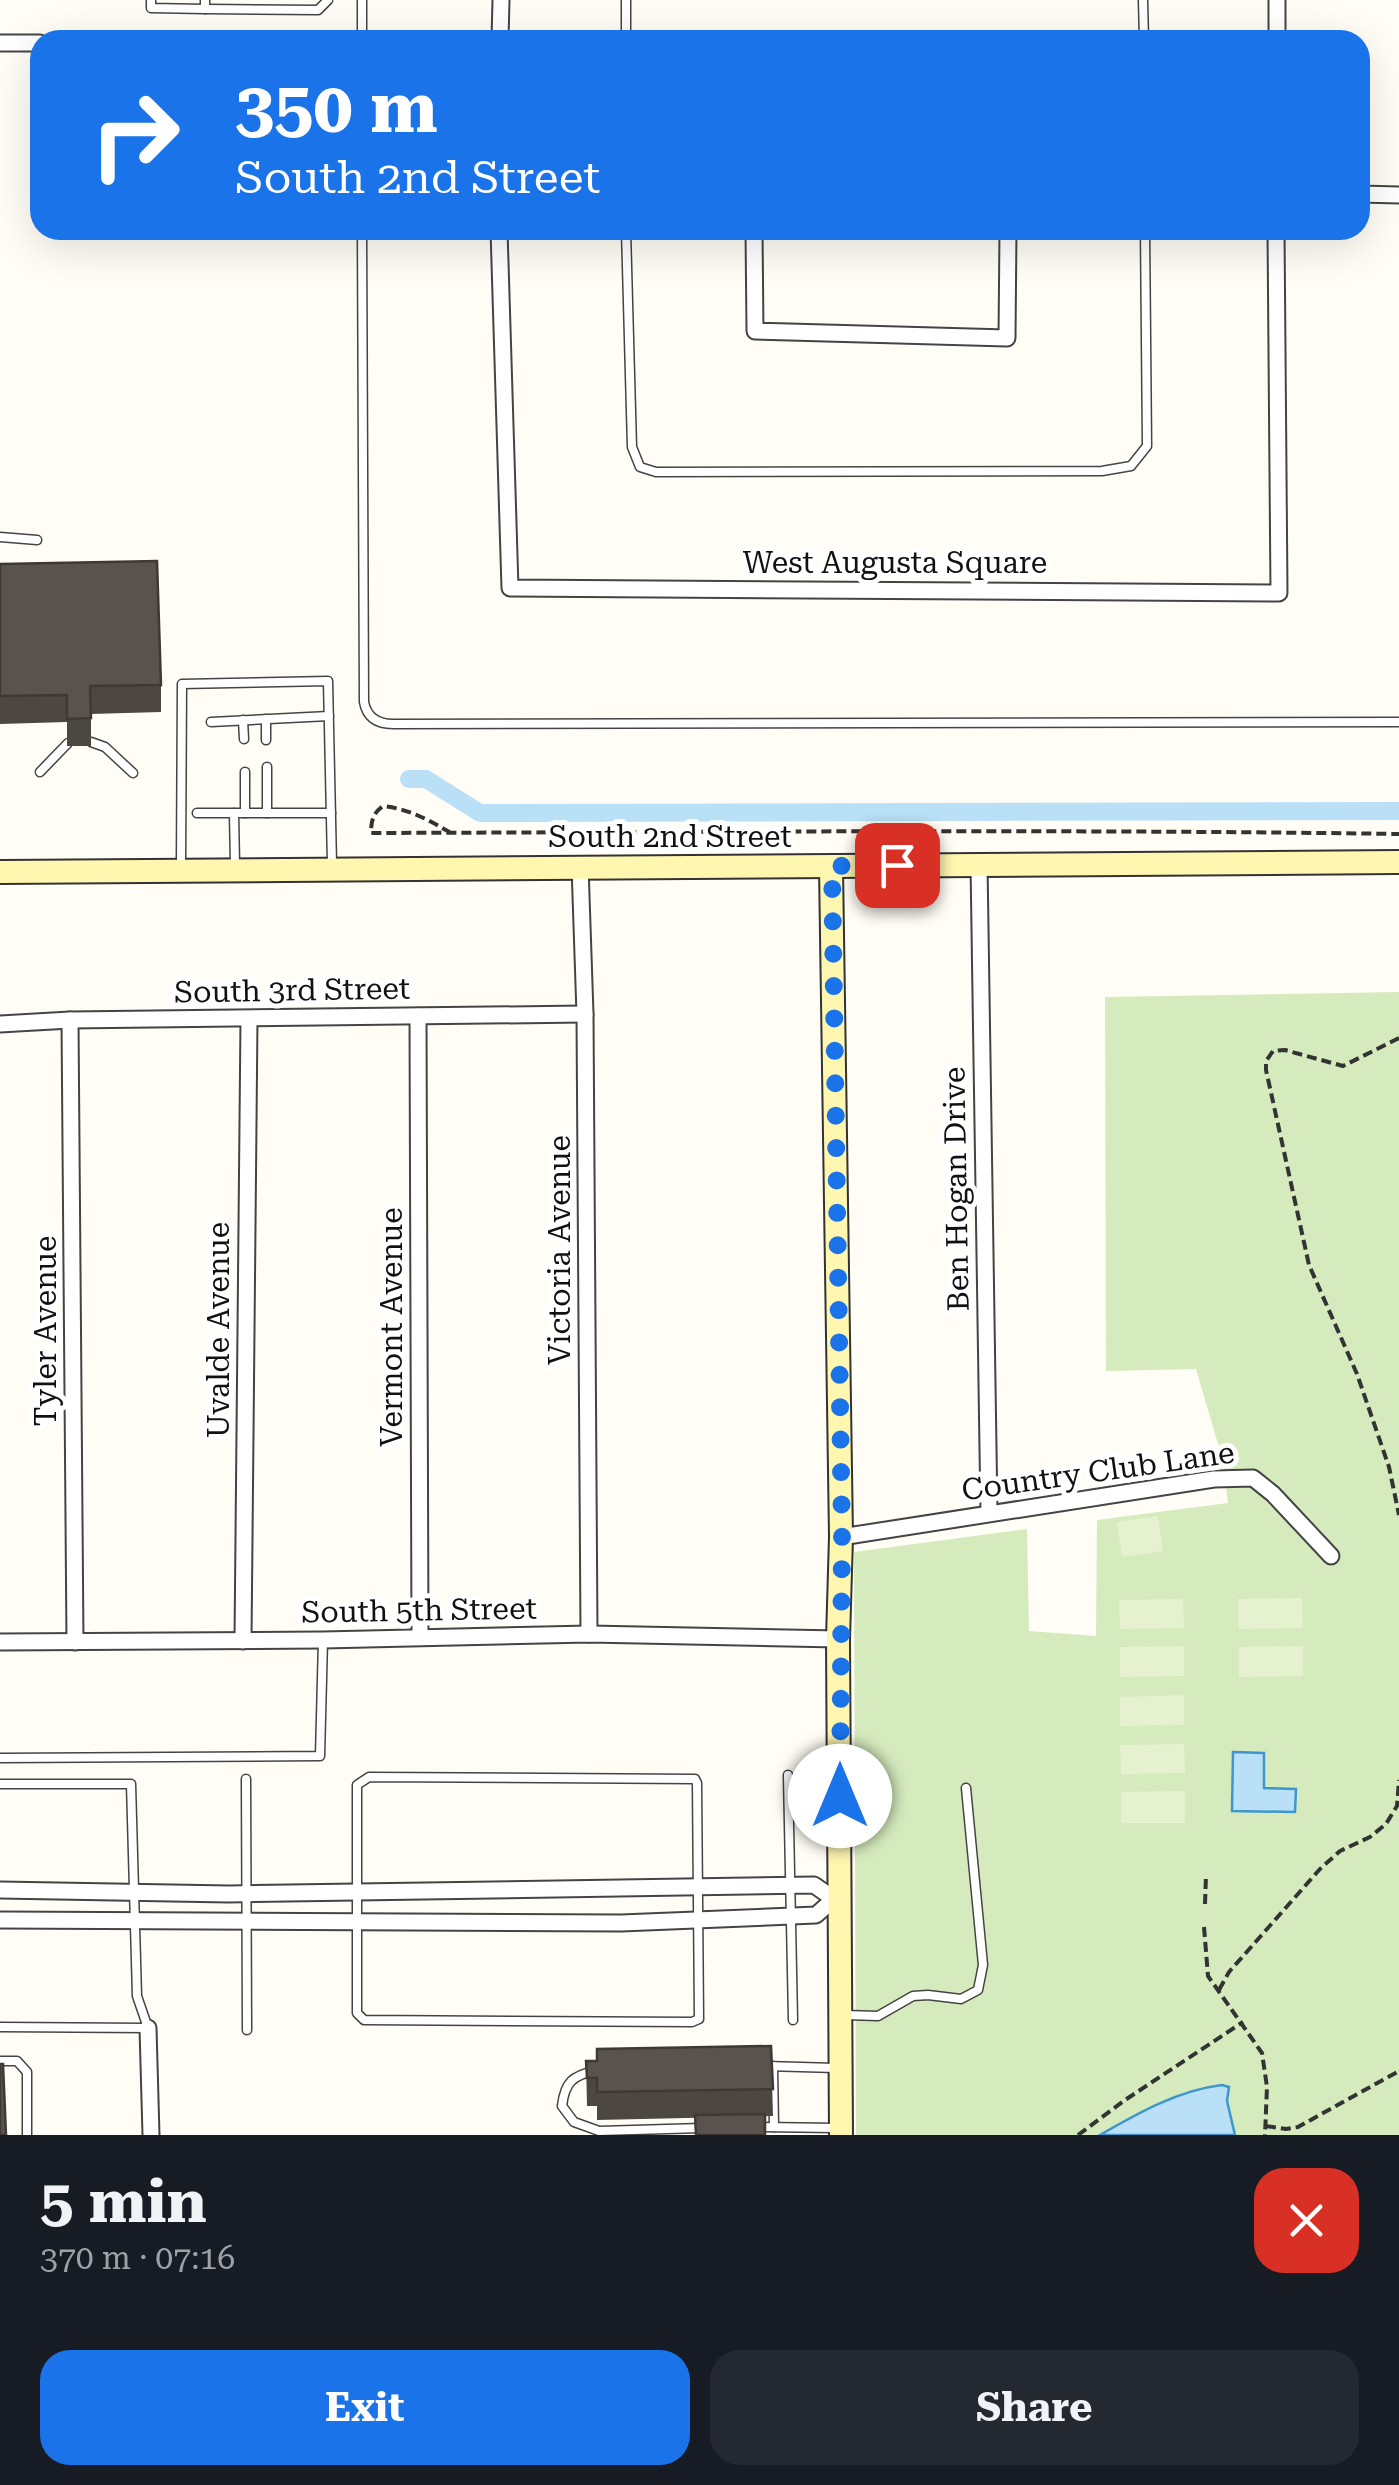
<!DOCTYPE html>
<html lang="en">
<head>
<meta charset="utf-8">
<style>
  :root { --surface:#171b24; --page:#242831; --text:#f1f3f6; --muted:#9ea1a6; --accent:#1a73e8 }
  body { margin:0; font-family:"Roboto Serif",serif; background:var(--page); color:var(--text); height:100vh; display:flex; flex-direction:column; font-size:38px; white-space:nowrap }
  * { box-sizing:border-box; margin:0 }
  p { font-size:32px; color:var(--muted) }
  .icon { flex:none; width:55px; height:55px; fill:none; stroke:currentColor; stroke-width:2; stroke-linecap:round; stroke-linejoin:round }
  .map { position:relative; height:2135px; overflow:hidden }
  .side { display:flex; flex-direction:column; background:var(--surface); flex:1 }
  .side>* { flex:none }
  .banner { position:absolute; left:30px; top:30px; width:1340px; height:210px; border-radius:30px; box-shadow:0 10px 40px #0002; background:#1a73e8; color:#fff; overflow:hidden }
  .pin { position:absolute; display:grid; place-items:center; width:85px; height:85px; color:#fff; margin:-42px; border-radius:20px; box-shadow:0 5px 15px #0006 }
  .me { position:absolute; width:110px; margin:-55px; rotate:0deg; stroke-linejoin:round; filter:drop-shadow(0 0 8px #0008) }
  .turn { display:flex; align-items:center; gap:35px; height:210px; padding:0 40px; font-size:45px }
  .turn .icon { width:130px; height:130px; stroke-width:2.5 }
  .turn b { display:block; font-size:70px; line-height:85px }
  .round { display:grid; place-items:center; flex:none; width:105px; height:105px; border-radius:30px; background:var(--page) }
  .summary { display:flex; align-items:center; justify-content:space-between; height:170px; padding:0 40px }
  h1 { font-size:60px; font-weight:700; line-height:75px }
  .cta { display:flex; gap:20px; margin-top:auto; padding:20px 40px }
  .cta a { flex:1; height:115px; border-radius:30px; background:var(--accent); color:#fff; font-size:40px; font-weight:700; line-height:115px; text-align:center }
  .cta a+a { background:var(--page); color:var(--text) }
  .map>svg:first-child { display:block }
  .green { fill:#d5ebbd }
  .pitch { fill:#e6f2cf }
  .water { fill:#b9e0f7; stroke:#3f96cf; stroke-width:2.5 }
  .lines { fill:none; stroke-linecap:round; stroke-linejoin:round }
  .canal { stroke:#b9e0f7; stroke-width:18 }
  .lane-casing { stroke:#444; stroke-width:11 }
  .street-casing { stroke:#444; stroke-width:19 }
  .secondary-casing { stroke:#333; stroke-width:26 }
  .path { stroke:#333; stroke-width:4; stroke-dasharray:10 5; stroke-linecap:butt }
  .lane { stroke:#fff; stroke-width:8 }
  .street { stroke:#fff; stroke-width:15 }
  .secondary { stroke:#fff6b0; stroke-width:22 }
  .wall { fill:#4d4742 }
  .building { fill:#5a524d; stroke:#3f3936; stroke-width:2.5 }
  .route { stroke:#1a73e8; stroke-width:18; stroke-dasharray:0 32.4 }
  .labels { text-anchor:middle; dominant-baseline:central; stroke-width:10; stroke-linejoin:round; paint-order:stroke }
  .street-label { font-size:30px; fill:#111; stroke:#fff }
</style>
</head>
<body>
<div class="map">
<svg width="1399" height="2135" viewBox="0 0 1399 2135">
  <rect width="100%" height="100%" fill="#fffdf5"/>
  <path class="green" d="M1399 992V2135H856L854 1552 1027 1529 1029 1631 1096 1636 1097 1520 1228 1503 1223 1461 1196 1369 1106 1371 1105 997Z"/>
  <g class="pitch">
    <path d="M1158 1516 1163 1551 1122 1557 1117 1522Z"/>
    <path d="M1302 1598 1303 1628 1239 1629 1238 1599Z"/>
    <path d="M1183 1599 1184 1628 1120 1629 1119 1600Z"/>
    <path d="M1184 1646V1676L1120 1677V1647Z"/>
    <path d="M1303 1646V1676L1239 1677V1647Z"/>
    <path d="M1184 1695V1725L1120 1726V1697Z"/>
    <path d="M1184 1744 1185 1773 1121 1774 1120 1745Z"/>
    <path d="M1185 1791V1823H1121V1792Z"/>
  </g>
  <g class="water">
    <path d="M1233 1752 1264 1753V1788L1296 1789 1295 1812 1232 1811Z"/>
    <path d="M1222 2085 1229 2087 1227 2101 1235 2135H1100C1138 2113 1179 2090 1222 2085Z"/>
  </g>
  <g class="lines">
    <path class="canal" d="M409 779H426L480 813 1399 811"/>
    <g class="lane-casing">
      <g id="lane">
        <path d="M151 0V8L205 9V0"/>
        <path d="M626 0V40"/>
        <path d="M1143 0 1144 40"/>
        <path d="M205 9 318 10 328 0"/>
        <path d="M362 40V0"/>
        <path d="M362 230 364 702C367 718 378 724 393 724L1399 722"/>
        <path d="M626 230 632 447 640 467 656 472 1102 471 1131 466 1147 446 1145 230"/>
        <path d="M0 537 37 540"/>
        <path d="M266 719V740"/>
        <path d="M243 720 244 739"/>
        <path d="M211 722 329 716"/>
        <path d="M91 742 105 747 133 773"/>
        <path d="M40 772 68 743"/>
        <path d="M245 772V813"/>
        <path d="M197 813H234"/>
        <path d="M267 813V767"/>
        <path d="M181 865 182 684 328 681 332 864"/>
        <path d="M235 865 234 813H331"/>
        <path d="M0 1758 320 1756 323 1640"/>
        <path d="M788 1775 793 2020"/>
        <path d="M369 1777 695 1779 697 1783 699 2019 692 2022 364 2020 357 2013V1785Z"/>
        <path d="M246 1779 247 2030"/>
        <path d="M0 1784H131L137 1996 148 2028 0 2027"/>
        <path d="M844 1834C867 1830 880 1827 886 1803"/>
        <path d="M845 2015 878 2016 913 1996 928 1995 961 1999 978 1990 983 1965 966 1788"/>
        <path d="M0 2061H17L27 2072V2135"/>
        <path d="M765 2066 836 2068"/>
        <path d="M773 2066 774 2127"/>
        <path d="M596 2070C573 2076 565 2081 562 2106L574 2122 599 2131 702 2128"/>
        <path d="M756 2127 837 2128"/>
      </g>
    </g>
    <g class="street-casing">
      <g id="street">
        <path d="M500 40 501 0"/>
        <path d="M1277 40V0"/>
        <path d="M0 43H40"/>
        <path d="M1360 194 1399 195"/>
        <path d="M499 230 510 588 1279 593 1276 230"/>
        <path d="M754 230 755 331 1007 338 1008 230"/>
        <path d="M979 864 989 1513"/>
        <path d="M580 866 585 1014 589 1634"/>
        <path d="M418 1016 420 1637"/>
        <path d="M70 1020 75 1642"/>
        <path d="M0 1024 70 1020 585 1014"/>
        <path d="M841 1537 1214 1479 1253 1478 1273 1494 1331 1556"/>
        <path d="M243 1641 249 1019"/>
        <path d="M0 1642 323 1640 589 1634 838 1639"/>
        <path d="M0 1890 229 1894 814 1885 834 1899 816 1915 621 1923 0 1920"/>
        <path d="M148 2028 151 2135"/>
      </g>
    </g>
    <g class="secondary-casing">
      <g id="secondary">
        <path d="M831 867 841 1537 838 1639 841 2135"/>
        <path d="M0 872 1399 862"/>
      </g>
    </g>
    <g class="path">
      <path d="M451 833C429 820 409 809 383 806 373 813 371 821 371 833 714 832 1056 829 1399 834"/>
      <path d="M1399 1038 1343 1066 1285 1050 1273 1051 1266 1061V1070L1309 1265 1357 1374 1389 1467 1399 1515"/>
      <path d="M1205 1904 1206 1875"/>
      <path d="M1204 1927 1208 1976 1262 2053 1267 2087 1265 2135"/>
      <path d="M1219 1990 1229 1972 1320 1869 1340 1851 1370 1837 1386 1824 1397 1806 1399 1780"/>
      <path d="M1266 2126 1286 2129 1298 2127 1399 2071"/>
      <path d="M1078 2135 1125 2100 1243 2022"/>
    </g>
    <use href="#lane" class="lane"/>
    <use href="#street" class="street"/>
    <use href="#secondary" class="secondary"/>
  </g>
  <g class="wall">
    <path d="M0 564 161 685V712L91 714V746H67V722L0 724Z"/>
    <path d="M771 2046 773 2116 597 2120V2106H587L586 2061Z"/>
  </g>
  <g class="building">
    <path d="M157 561 161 685 90 686 91 718 67 719V695L0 696V564Z"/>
    <path d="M771 2046 773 2089 597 2092V2078H587L586 2061H597V2049Z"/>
    <path d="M0 2064H3L6 2135H0Z"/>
    <path d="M765 2114V2135H696L695 2115Z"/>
  </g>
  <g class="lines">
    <path class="route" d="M840 1796 842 1536 832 866 897 865"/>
  </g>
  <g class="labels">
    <g class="street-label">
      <text x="895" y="562">West Augusta Square</text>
      <text x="670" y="836">South 2nd Street</text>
      <text transform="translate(292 990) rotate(-1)">South 3rd Street</text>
      <text transform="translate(956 1189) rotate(-91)">Ben Hogan Drive</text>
      <text transform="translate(559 1250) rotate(-90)">Victoria Avenue</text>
      <text transform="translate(391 1327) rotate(-90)">Vermont Avenue</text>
      <text transform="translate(218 1330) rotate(-90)">Uvalde Avenue</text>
      <text transform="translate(45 1331) rotate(-90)">Tyler Avenue</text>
      <text transform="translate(1098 1471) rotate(-8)">Country Club Lane</text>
      <text transform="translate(419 1610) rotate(-1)">South 5th Street</text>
    </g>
  </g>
</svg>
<div class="pin" style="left:897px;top:865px;background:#d93025"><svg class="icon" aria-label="arrive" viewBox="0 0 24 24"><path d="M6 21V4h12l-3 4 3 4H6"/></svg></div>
<svg class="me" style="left:840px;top:1796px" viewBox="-20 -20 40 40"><circle r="19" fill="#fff"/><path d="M0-13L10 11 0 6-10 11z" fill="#1a73e8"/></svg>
<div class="banner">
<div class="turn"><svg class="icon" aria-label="right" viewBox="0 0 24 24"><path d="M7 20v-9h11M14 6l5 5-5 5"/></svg><div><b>350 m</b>South 2nd Street</div></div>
</div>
</div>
<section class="side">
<div class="summary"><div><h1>5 min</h1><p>370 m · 07:16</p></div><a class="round" style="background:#d93025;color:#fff"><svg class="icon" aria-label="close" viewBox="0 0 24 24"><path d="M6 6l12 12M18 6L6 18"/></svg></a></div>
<div class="cta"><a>Exit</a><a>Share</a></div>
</section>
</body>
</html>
